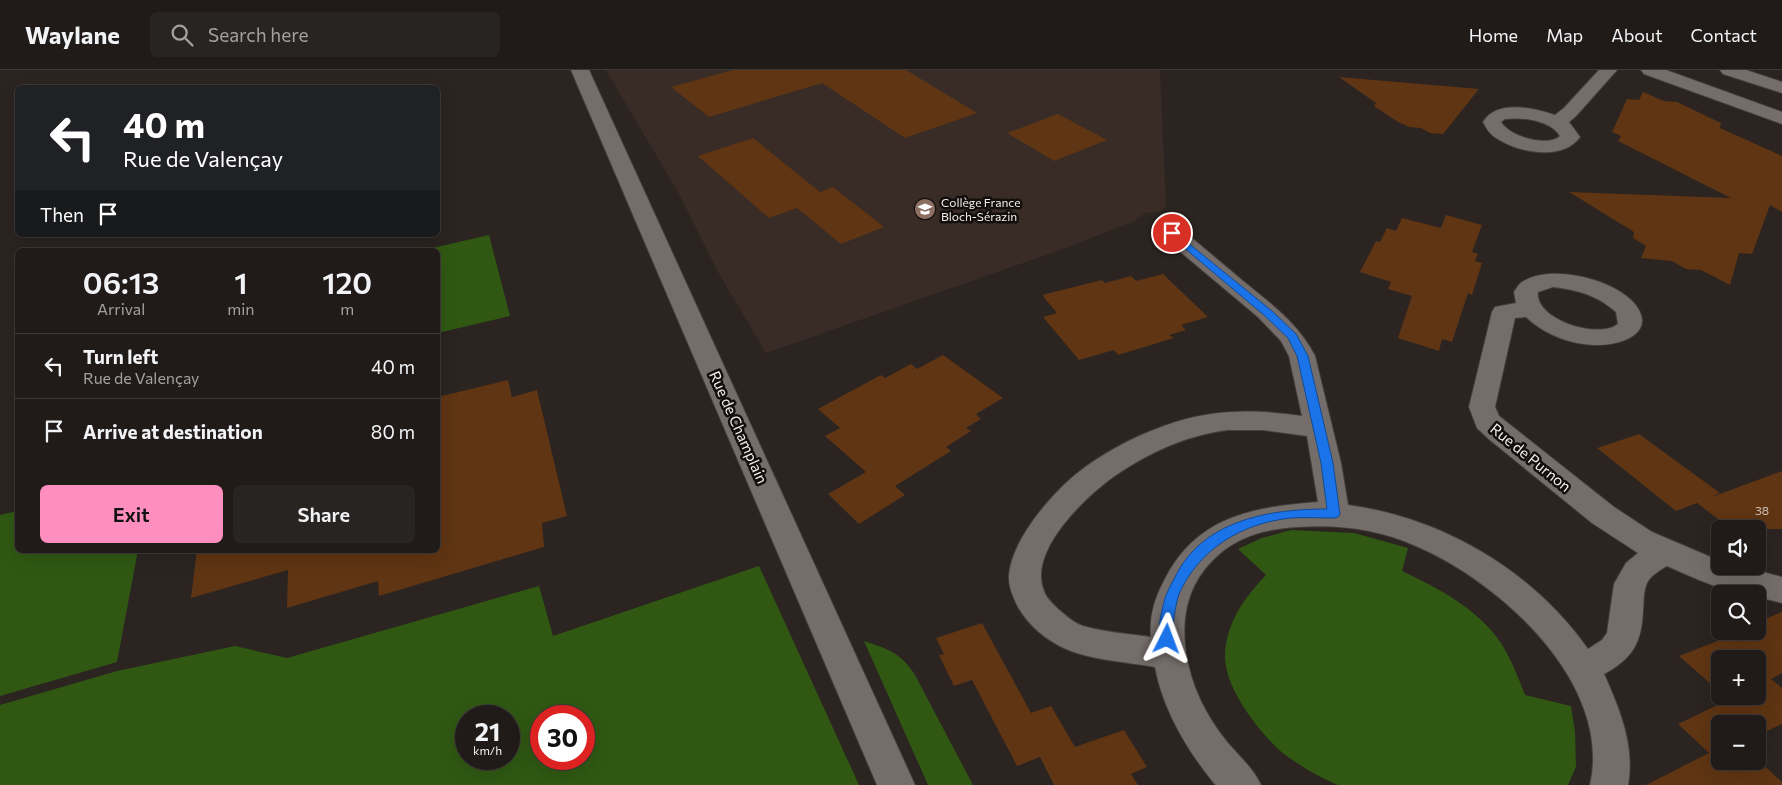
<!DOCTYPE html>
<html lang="en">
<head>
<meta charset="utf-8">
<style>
  :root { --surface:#201b19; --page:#282422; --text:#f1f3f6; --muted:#a2a1a2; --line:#3d3938; --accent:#fe8ebd }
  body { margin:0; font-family:Commissioner,sans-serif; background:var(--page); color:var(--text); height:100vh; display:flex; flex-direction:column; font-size:19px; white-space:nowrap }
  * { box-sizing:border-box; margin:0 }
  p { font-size:16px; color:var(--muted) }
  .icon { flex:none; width:28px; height:28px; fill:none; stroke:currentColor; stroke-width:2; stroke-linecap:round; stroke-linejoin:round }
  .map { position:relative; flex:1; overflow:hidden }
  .details { position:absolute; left:15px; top:178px; width:425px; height:305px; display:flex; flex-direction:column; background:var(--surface); border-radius:8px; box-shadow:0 5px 20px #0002,0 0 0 1px var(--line) }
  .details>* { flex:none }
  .guide { position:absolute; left:15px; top:15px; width:425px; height:152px; border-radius:8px; box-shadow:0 5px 20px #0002,0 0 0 1px var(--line); background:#202124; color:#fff; overflow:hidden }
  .controls { position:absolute; left:1711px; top:450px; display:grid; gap:10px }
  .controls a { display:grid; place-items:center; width:55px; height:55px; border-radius:8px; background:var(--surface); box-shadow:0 5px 20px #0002,0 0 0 1px var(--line); font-size:25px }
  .speed { position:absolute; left:455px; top:635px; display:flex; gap:10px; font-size:25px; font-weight:700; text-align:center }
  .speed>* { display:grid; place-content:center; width:65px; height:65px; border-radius:50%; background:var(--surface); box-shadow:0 5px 20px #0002,0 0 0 1px var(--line); line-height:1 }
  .speed small { font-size:12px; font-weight:400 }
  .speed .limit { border:8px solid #d22; background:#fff; color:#111 }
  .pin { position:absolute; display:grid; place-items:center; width:42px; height:42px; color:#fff; margin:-21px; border:2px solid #fff; border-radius:50%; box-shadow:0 1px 5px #0007 }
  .me { position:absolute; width:55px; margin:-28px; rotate:3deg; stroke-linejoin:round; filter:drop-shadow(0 0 4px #0008) }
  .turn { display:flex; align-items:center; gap:18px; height:105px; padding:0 25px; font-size:22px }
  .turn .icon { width:65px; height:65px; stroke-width:2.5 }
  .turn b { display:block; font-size:35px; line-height:42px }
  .then { display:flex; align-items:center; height:48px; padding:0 25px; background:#0003; gap:10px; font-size:19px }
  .eta { display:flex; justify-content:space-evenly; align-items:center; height:85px; text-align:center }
  .eta b { font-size:30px; font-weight:600; line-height:35px }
  .cta { display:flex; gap:10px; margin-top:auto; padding:10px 25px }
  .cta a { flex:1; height:58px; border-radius:8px; background:var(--accent); color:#111; font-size:20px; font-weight:600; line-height:58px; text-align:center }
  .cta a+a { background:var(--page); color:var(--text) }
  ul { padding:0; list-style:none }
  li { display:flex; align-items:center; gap:15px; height:65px; padding:0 25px; border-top:1px solid var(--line) }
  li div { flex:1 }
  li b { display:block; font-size:19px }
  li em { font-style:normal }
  header { display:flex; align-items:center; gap:30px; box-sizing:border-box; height:70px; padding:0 25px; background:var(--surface); border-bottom:1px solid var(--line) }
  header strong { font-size:24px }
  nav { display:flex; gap:28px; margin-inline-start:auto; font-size:18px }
  .search { width:350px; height:45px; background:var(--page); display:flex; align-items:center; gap:12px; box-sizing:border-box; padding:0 18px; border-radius:8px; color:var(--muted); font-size:19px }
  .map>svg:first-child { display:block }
  .built { fill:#392c26 }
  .green { fill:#305813; fill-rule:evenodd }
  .building { fill:#5f3513 }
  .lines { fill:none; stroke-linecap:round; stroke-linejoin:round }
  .minor-casing { stroke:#443f3c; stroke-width:2 }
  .tertiary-casing { stroke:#443f3c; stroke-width:2 }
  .minor { fill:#756d6a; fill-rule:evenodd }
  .tertiary { fill:#756d6a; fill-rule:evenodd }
  .route { fill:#1a73e8; stroke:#114b97 }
  .labels { text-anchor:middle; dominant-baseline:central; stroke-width:5; stroke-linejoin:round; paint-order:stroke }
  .far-poi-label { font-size:12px; fill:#f4efed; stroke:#110e0c; text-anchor:start }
  .number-label { font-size:12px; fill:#cfc0b6 }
  .street-label { font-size:15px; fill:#f4efed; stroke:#110e0c }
</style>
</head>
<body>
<header>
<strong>Waylane</strong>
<div class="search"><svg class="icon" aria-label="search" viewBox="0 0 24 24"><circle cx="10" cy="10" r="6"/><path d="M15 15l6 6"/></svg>Search here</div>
<nav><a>Home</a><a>Map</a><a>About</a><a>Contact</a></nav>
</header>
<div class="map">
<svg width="1782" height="715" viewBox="0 0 1782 715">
  <rect width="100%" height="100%" fill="#2b2421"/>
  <path class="built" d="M606 0H1160L1166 136 1160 142 1145 143 1135 151 1063 179 766 283 718 202 679 124Z"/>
  <g class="green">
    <path d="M489 165 510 246 438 263V180H424Z"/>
    <path d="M17 441 18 480H138L117 592 0 626V445Z"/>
    <path d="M1291 460 1354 463 1408 478 1402 501C1438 518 1477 538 1501 573 1511 589 1518 607 1525 625L1571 636 1575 662 1576 697 1568 715H1338C1322 709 1289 690 1276 677 1255 656 1224 616 1225 585 1226 553 1245 527 1266 505L1238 479 1262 468Z"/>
    <path d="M759 496 859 715H0V635L117 601 235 576 287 588 539 516 553 566ZM509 646V689H466V646ZM541 646H584V689H541Z"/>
    <path d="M864 571C888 579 901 583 915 605L973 715H928Z"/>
  </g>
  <g class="building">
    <path d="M733 0H906L977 43 905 68 822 13 709 47 671 17Z"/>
    <path d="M1339 7 1479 19 1443 64 1430 63 1421 58 1409 57 1398 52 1374 36 1376 33Z"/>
    <path d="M1643 22 1664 31 1677 32 1721 53 1720 58 1782 86V142L1770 135 1752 184 1739 183 1730 215 1701 200 1686 199 1672 191 1641 188 1646 176 1633 168 1634 162 1569 122 1731 128 1618 71 1621 66 1612 62 1627 29 1639 30Z"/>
    <path d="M1058 44 1107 70 1054 91 1007 63Z"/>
    <path d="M753 68 820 122 833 117 884 157 841 174 797 138 769 148 698 86Z"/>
    <path d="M1446 145 1482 155 1472 182 1478 184 1475 191 1482 193 1472 225 1468 223 1452 272 1442 269 1439 281 1398 268 1412 226 1388 219 1391 212 1360 202 1376 171 1380 172 1387 158 1396 161 1402 148 1441 158Z"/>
    <path d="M1163 204 1208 247 1181 255 1186 260 1169 265 1174 268 1118 285 1114 280 1079 290 1043 247 1057 243 1042 225 1102 210 1105 213 1131 206 1136 211Z"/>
    <path d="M943 285 1003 328 976 344 981 349 966 358 971 361 946 377 951 381 895 416 905 425 859 454 828 424 866 402 825 366 840 358 818 339 881 305 885 308 911 294 917 299Z"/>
    <path d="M508 310 512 327 537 320 567 446 542 453 544 477 379 526 378 511 287 538 288 500 191 528 197 480H438V327Z"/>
    <path d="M1639 364 1720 423 1709 428 1782 401V459H1731L1697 433 1676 441 1597 378Z"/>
    <path d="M1782 542V603L1771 609 1782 618V654L1758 665V654H1720V691L1758 690 1782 712V715H1646L1709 683 1678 654 1728 630 1724 626H1758V589H1720V622L1679 586 1738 563 1737 561H1758V552Z"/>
    <path d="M982 553 1031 643 1051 636 1075 677 1124 660 1147 697 1131 704 1138 715H1054L1040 687 1017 696 972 610 954 616 939 585 944 584 936 568Z"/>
  </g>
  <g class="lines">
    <g class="minor-casing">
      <g id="minor">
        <path d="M571 0H589L915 715H877Z"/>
        <path d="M1599 0H1617L1576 46 1569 52 1580 67C1563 91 1519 83 1498 69 1490 65 1487 59 1483 52 1497 29 1533 38 1555 45L1564 38ZM1505 49C1523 47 1550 50 1560 66 1547 78 1509 66 1501 52Z"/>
        <path d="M1641 0H1666L1782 42V54L1644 4Z"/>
        <path d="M1172 156 1180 158C1201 176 1222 193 1243 211 1271 234 1298 253 1315 286L1341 393 1348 435C1443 448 1532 500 1588 579L1602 570 1607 563 1614 514 1626 493 1638 483 1592 453 1490 370 1477 358 1469 337 1492 242 1495 237 1516 233 1514 222C1517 218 1519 213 1524 211 1551 194 1612 209 1633 232 1659 261 1623 275 1598 275 1572 275 1545 265 1526 247L1515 248 1495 337 1499 346 1614 437 1652 462 1720 491V496H1740L1782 507V533L1758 527V524C1726 524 1695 508 1667 496 1660 500 1650 506 1647 513 1643 521 1644 532 1643 540 1642 573 1632 589 1604 604 1620 640 1635 676 1628 715H1590C1613 613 1500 512 1416 476 1379 459 1337 454 1297 457 1264 459 1234 467 1211 492 1187 517 1181 549 1186 583 1191 616 1206 646 1227 672 1239 686 1253 698 1261 715H1216L1213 712C1186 678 1163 640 1155 597 1127 592 1091 590 1066 579 1046 570 1029 556 1018 537 1013 527 1008 516 1009 505 1012 470 1049 427 1075 405 1101 384 1133 367 1164 356 1210 339 1255 339 1302 346L1289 286 1281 271 1258 247 1164 168 1161 163 1164 158ZM1553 217C1578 220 1597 225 1616 242L1618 254C1598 270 1534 249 1538 222ZM1228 360H1263L1307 366 1318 432C1254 437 1197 446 1165 509 1155 527 1149 546 1151 567 1130 564 1103 562 1083 556 1074 553 1065 545 1058 539 1053 534 1046 528 1044 521 1027 481 1087 425 1116 405 1150 382 1187 365 1228 360Z"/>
      </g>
    </g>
    <g class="tertiary-casing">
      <path id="tertiary" d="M1720 0H1746L1782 12V23L1723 4Z"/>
    </g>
    <use href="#minor" class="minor"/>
    <use href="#tertiary" class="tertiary"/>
  </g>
  <path class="route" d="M1172 160 1272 241 1296 264 1308 286 1333 393 1340 444 1338 447 1334 448C1320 448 1305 447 1291 448 1242 453 1199 479 1179 524 1176 533 1174 546 1173 555 1173 561 1175 567 1172 573L1167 575 1162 573C1156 561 1161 545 1164 532 1166 523 1171 515 1175 507 1203 450 1269 439 1327 439L1321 393 1297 286 1288 268 1265 246 1169 165V161Z"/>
  <defs>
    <g id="school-disc" transform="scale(1.125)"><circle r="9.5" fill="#8d6e63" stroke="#110e0c"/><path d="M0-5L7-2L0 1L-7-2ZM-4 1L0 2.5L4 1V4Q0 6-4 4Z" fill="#fff"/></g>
  </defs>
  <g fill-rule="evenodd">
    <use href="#school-disc" x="925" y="139"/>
  </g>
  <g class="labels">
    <g class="far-poi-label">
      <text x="941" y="132">Collège France<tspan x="941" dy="14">Bloch-Sérazin</tspan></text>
    </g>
    <g class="number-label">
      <text x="1762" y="440">38</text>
    </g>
    <g class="street-label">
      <text transform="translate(739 357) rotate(66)">Rue de Champlain</text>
      <text transform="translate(1531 387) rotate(39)">Rue de Purnon</text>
    </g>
  </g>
</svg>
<div class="controls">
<a><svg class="icon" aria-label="sound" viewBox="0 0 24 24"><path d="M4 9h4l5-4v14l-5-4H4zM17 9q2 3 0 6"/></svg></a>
<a><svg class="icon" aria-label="search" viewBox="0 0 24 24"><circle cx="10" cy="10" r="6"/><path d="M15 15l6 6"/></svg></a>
<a>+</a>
<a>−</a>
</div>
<div class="speed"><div>21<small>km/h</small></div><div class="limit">30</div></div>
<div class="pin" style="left:1172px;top:163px;background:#d93025"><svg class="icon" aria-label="arrive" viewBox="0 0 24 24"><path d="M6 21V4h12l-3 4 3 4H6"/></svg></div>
<svg class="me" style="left:1167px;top:569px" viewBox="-20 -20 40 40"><path d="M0-17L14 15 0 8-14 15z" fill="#1a73e8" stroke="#fff" stroke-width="4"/></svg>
<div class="guide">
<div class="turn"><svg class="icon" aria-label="left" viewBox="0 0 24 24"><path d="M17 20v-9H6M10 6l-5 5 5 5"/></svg><div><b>40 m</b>Rue de Valençay</div></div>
<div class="then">Then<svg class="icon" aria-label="arrive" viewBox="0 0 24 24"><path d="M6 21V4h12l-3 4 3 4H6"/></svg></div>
</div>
<section class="details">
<div class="eta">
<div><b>06:13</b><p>Arrival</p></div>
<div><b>1</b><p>min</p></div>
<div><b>120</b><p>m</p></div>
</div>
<ul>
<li><svg class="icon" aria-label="left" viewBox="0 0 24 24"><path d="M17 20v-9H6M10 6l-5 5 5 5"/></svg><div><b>Turn left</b><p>Rue de Valençay</p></div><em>40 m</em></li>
<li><svg class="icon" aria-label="arrive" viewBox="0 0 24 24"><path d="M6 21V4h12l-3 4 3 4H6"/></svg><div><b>Arrive at destination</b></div><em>80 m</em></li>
</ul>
<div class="cta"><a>Exit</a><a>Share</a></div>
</section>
</div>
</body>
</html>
